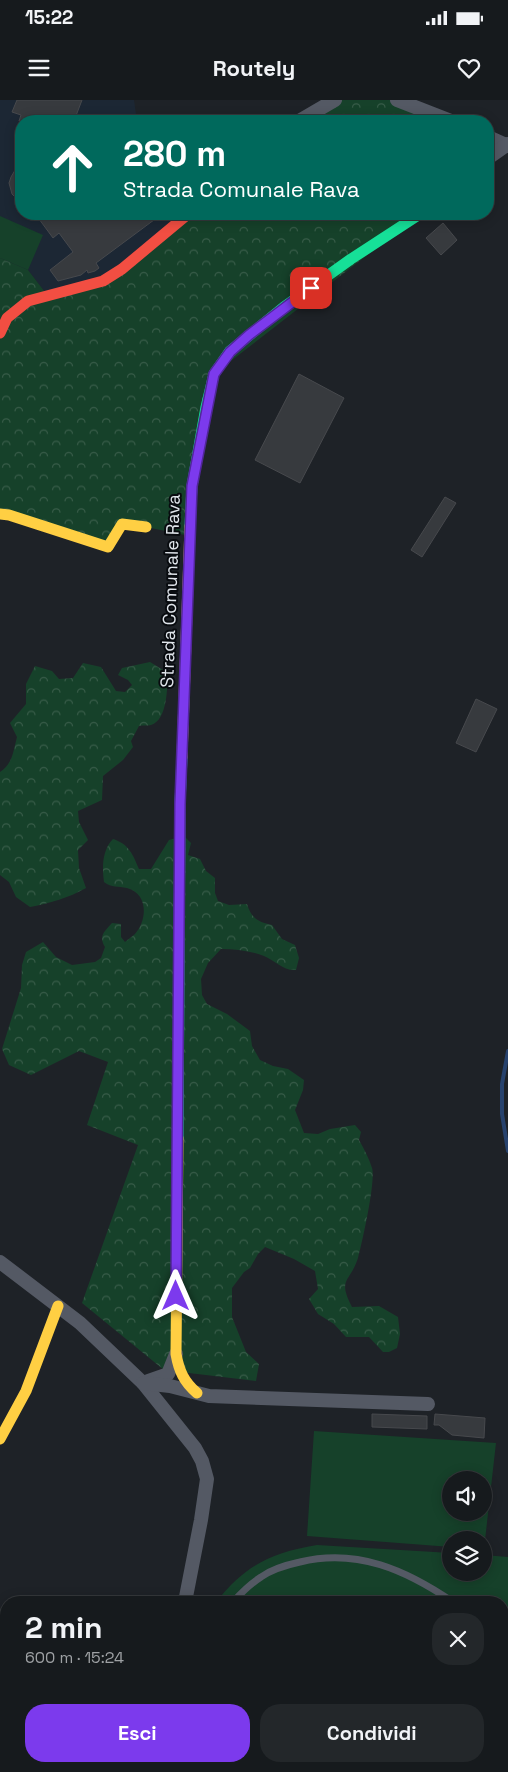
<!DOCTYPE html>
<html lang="it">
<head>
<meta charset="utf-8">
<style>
  :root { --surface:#161a1d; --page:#23272a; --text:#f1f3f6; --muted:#9ea1a4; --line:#35383b; --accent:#7c3aed }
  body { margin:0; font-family:"Space Grotesk",sans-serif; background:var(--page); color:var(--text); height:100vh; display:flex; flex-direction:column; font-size:19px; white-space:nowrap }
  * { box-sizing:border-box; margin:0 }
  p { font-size:16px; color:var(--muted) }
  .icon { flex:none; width:28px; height:28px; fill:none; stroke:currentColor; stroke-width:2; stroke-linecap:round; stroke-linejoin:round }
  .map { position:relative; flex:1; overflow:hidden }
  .details { position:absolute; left:0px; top:1496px; width:509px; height:176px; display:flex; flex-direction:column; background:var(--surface); border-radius:20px 20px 0 0; box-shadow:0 2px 12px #0003,0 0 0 1px var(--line) }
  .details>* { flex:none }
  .hud { position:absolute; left:15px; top:15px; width:479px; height:105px; border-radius:20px; box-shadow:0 2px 12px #0003,0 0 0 1px var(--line); background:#00695c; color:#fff; overflow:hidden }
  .controls { position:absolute; left:442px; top:1371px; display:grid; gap:10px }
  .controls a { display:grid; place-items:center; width:50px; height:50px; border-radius:50%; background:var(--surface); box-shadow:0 2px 12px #0003,0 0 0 1px var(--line); font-size:25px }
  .pin { position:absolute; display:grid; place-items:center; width:42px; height:42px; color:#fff; margin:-21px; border-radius:10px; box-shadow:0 2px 8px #0006 }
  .me { position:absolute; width:55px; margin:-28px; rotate:0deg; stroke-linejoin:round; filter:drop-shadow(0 0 4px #0008) }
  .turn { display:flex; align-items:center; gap:18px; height:105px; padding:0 25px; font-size:22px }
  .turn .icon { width:65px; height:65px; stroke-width:2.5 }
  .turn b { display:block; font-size:35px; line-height:42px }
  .round { display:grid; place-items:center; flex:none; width:52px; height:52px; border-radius:20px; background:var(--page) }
  .headline { display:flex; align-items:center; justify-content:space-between; height:85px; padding:0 25px }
  h1 { font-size:30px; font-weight:700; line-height:38px }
  .primary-button { display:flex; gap:10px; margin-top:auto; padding:10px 25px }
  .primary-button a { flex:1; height:58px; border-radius:20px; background:var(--accent); color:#fff; font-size:20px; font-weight:700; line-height:58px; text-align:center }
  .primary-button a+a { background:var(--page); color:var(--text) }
  .status { display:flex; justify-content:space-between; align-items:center; height:35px; padding:0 25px; background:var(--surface); direction:ltr }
  .status svg { height:14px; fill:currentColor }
  header { display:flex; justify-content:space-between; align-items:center; height:65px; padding:0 25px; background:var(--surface); font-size:22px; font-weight:700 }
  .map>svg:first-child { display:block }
  .built { fill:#1c2734 }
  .grass { fill:#16412a; fill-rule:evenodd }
  .forest { fill:url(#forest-crowns) }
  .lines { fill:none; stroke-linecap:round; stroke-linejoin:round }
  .stream { stroke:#27426d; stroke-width:4 }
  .building { fill:#373a3e; stroke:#47494d }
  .lane { stroke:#545964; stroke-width:7 }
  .street { stroke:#545964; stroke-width:14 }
  .fast { stroke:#16e098; stroke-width:11 }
  .slow { stroke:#ffcf43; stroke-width:11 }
  .jam { stroke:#f24e42; stroke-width:11 }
  .route-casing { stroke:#51269a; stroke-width:12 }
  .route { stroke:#7c3aed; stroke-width:9 }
  .labels { text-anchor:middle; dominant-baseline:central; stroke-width:4; stroke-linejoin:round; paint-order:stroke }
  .street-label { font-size:18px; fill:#e0e5eb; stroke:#080b0f }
</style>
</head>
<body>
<div class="status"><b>15:22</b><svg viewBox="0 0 49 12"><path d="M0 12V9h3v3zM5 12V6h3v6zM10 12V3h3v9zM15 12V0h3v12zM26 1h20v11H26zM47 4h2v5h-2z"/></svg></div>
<header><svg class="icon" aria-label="menu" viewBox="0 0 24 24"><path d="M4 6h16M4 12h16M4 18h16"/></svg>Routely<svg class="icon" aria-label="heart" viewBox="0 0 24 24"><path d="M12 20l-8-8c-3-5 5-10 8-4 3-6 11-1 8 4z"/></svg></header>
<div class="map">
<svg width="508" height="1672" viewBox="0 0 508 1672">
  <defs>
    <pattern id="forest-crowns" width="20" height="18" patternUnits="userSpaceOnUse" patternTransform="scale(1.25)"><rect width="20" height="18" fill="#16412a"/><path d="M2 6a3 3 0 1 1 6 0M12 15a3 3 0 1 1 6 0" fill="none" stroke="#385c49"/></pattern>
  </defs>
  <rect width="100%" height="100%" fill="#1e2227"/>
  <path class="built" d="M0 0H134L137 21H21V114H188L122 169 48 196 28 170 0 158Z"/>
  <g class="grass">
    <path d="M0 116 43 135 28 170 0 158Z"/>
    <path d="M314 1331 496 1343 484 1449V1440H451V1447L307 1436ZM451 1380H484V1412H451Z"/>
    <path d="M317 1445 451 1453V1472H484V1455L508 1457V1533L503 1534 502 1502H216C246 1465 270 1453 317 1445Z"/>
    <path d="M503 1598 508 1604V1672H188L187 1666H502Z"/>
  </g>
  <g class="forest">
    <path d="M335 0H397L451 21H299Z"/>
    <path d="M188 114H420L214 274 190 436 146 427 122 424 108 447 0 414V158L28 170 48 196 103 181Z"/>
    <path d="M150 562 168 573C167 586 168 620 151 625 148 626 143 625 139 626L131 641 133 647 123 660 103 676 102 700 78 711 79 722 88 740 78 750 79 768 86 788C68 798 51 803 30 807L16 797 9 782 0 775V672C13 663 13 652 17 637L10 623 26 604V584L35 566 52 571 59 579 73 578 83 563 101 567 116 591 125 592 132 585 128 580 118 575 122 568Z"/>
    <path d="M184 736 191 743 188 755 200 759 206 771 215 778V793L218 801 229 805 247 804C251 817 257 822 272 825L282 839 295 845 299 858 296 870C283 871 276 861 264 856 251 851 236 849 221 849L208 863 201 879 202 895 207 904 227 914 250 931 252 946 260 960 273 966 288 969 304 980 303 990 295 1010 304 1033 318 1034 330 1029 355 1025 361 1032 359 1040C364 1049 369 1058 372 1068 376 1081 362 1143 358 1158 350 1183 337 1178 352 1207L379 1206 398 1217 400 1234 397 1248 389 1252H383L369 1237H346L334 1224 318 1214 309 1199 318 1189 315 1171 294 1159 265 1147 258 1154 250 1168 244 1172 232 1188V1217L246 1252 259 1264 256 1281 164 1270 82 1203 138 1045 87 1025 108 962 79 951 31 975 9 965 2 949 21 888 22 865 26 852 43 842 56 857 72 865 95 862 101 858 105 847C98 836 105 831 112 823L121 824V837L125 842C128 839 132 837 135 834 147 821 149 794 127 788 118 786 112 788 104 782 102 768 102 750 113 739 129 744 133 755 139 769H151L169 740Z"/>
  </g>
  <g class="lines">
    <path class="stream" d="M508 951 502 984V1014L508 1051"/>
  </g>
  <g class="building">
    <path d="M17 0H82L74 21H19L21 15 12 12Z"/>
    <path d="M21 60V103L12 94 9 83 11 77Z"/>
    <path d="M46 114H162L96 163 99 168 95 171 88 173 87 170 81 175 58 181 50 170 73 152 59 133 53 138 39 119Z"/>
    <path d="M443 123 457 140 441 155 426 138Z"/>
    <path d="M299 274 344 298 300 383 255 360Z"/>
    <path d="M445 397 456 403 422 457 411 450Z"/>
    <path d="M476 599 497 609 476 652 456 643Z"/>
    <path d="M372 1314 427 1316V1329L372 1327Z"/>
    <path d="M435 1314 485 1318 484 1338 452 1335 439 1325H434Z"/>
  </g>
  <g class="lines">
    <path class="lane" d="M233 1502C241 1493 250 1484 261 1477 272 1469 286 1465 300 1462 357 1448 406 1470 453 1502"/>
    <g class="street">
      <path d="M397 0 451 21"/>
      <path d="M299 21 335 0"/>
      <path d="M488 37 508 46"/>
      <path d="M488 58 508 44"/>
      <path d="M0 1162 80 1223 143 1283 195 1348 202 1361 207 1379 201 1420 185 1502"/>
      <path d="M148 1281 168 1274 176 1254"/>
      <path d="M143 1283 170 1286 209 1296 428 1304"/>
      <path d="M502 1548 508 1556"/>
      <path d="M181 1666 182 1672"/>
    </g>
    <g class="fast">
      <path d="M190 426 192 386 206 307 214 274 230 251 284 207 351 159 420 114"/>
      <path d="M178 1038 180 704 182 657"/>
    </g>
    <g class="slow">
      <path d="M0 414 9 415 108 447 122 424 146 427"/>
      <path d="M182 657 190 426"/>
      <path d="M178 1038 176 1254C179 1271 184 1282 197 1293"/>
      <path d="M0 1339 26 1291 58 1206"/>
    </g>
    <path class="jam" d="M0 233 7 218 28 201 103 181 122 169 188 114"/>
  </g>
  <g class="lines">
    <g class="route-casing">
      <path id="route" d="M176 1196 180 704 192 386 214 274 230 252 249 235 311 188"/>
    </g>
    <use href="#route" class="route"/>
  </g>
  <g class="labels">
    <g class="street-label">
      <text transform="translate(170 491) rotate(-88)">Strada Comunale Rava</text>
    </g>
  </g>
</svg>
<div class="controls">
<a><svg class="icon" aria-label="sound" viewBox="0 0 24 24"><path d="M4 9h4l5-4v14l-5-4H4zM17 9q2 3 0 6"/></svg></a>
<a><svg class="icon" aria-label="layers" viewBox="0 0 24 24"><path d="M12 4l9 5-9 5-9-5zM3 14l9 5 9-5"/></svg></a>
</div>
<div class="pin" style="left:311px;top:188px;background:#d93025"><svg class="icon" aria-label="arrive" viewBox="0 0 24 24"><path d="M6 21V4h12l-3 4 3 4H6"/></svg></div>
<svg class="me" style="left:176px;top:1196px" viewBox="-20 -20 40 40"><path d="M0-17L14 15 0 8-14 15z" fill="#7c3aed" stroke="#fff" stroke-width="4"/></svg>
<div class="hud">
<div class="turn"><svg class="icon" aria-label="ahead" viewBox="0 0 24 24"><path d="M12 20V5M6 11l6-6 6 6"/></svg><div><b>280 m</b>Strada Comunale Rava</div></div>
</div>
<section class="details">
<div class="headline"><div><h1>2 min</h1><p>600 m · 15:24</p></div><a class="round"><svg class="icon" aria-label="close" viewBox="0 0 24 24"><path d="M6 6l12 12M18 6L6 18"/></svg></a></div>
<div class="primary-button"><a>Esci</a><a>Condividi</a></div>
</section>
</div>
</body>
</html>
